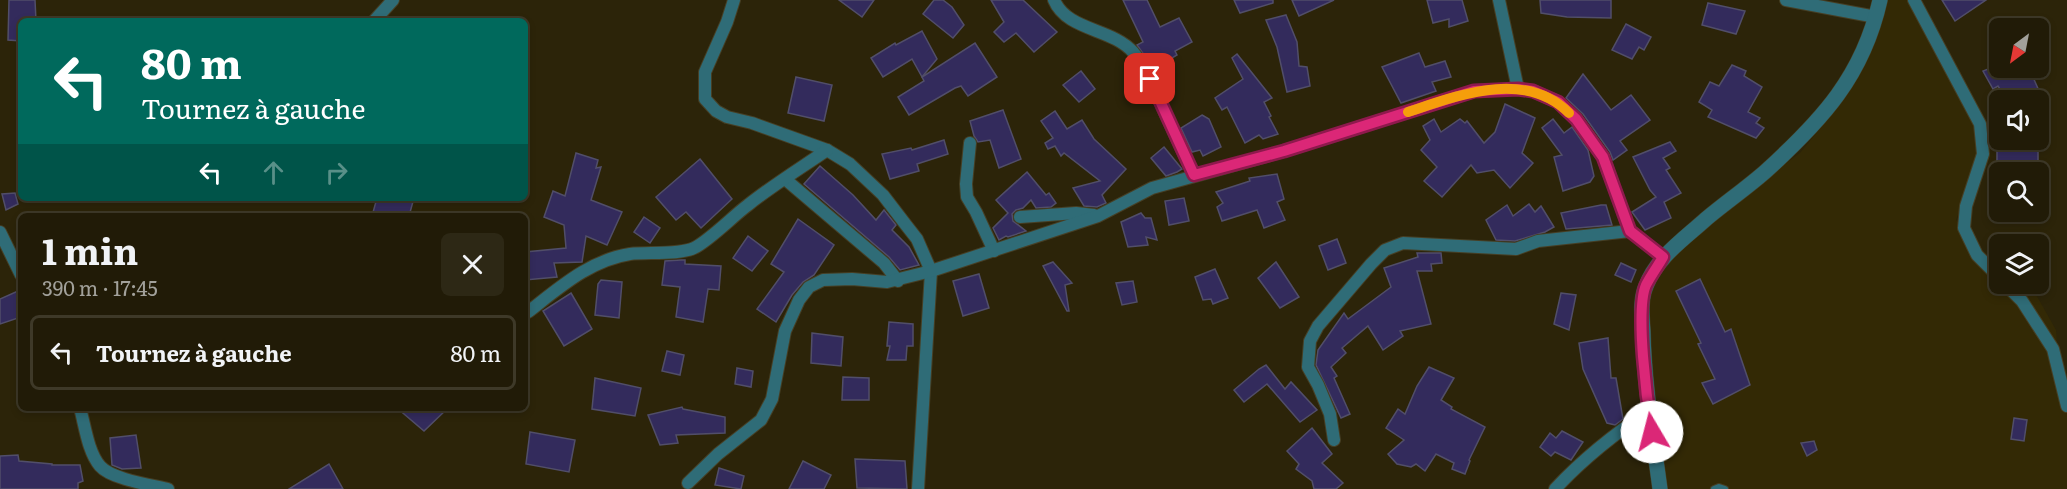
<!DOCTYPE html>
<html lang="fr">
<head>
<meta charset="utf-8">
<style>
  :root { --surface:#211b07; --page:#2d2815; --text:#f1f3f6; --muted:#a2a19b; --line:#3e3928 }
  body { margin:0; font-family:Literata,serif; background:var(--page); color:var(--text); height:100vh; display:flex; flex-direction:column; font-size:22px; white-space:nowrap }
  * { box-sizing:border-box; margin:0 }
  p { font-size:20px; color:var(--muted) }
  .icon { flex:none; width:33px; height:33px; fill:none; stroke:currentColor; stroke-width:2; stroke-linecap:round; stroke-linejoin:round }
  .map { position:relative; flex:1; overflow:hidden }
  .panel { position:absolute; left:18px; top:213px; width:510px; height:198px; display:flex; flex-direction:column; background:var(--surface); border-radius:9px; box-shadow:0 3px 9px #0003,0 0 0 2px var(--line) }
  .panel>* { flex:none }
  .top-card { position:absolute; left:18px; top:18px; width:510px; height:183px; border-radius:9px; box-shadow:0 3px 9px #0003,0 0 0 2px var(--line); background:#00695c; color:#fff; overflow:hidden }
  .needle { width:39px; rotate:212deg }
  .buttons { position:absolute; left:1989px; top:18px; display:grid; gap:12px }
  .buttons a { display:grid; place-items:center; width:60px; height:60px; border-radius:9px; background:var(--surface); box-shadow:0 3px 9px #0003,0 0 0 2px var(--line); font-size:30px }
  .pin { position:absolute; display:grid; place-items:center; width:51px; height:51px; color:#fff; margin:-26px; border-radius:12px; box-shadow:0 3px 9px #0006 }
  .me { position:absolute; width:66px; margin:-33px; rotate:352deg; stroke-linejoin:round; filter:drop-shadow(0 0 4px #0008) }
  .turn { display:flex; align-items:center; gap:21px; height:126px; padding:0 24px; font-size:27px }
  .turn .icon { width:78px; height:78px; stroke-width:2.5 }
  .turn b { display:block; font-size:42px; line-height:51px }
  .lanes { display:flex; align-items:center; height:57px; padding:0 24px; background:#0003; justify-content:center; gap:30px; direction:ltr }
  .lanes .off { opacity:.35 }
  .round { display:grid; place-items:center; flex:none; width:63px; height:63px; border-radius:9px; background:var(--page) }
  .head { display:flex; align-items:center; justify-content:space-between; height:102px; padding:0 24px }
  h1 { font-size:36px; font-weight:700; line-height:45px }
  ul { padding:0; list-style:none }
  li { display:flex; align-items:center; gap:18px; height:75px; margin:0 12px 9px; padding:0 12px; border:3px solid var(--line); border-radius:9px }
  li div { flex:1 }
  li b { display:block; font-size:22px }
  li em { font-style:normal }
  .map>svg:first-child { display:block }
  .built { fill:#332905 }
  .building { fill:#332b5c; stroke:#514e69; stroke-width:1.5 }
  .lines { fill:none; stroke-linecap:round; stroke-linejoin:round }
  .service-casing { stroke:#463f25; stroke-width:8 }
  .minor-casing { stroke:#463f25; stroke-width:14 }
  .tertiary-casing { stroke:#463f25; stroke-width:16 }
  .service { stroke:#2f6c77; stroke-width:6 }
  .minor { stroke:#2f6c77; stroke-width:12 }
  .tertiary { stroke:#2f6c77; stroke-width:15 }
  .route-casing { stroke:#8e194d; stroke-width:15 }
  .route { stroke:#db2777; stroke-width:10 }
  .slow { stroke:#f59e0b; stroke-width:10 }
</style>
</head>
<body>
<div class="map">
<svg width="2067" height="489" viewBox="0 0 2067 489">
  <rect width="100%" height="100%" fill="#2c2409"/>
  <path class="built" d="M1884 0H1919L1975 102 1979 163 1956 220 1964 228V244L1999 264 2000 284H2030L2056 330 2062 405 2067 408V489H1663L1652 414 1647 294 1661 268 1748 191 1800 153 1836 109Z"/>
  <g class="building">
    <path d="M9 0H35L36 21H21V41L8 40Z"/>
    <path d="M839 0H874L862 17Z"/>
    <path d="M934 0H943L952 7 964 25 953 38 923 14Z"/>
    <path d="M991 0H1023L1057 32 1034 52 1016 33 1004 42 994 32 1004 22Z"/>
    <path d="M1123 0H1147L1160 27 1179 18 1192 42 1175 51 1177 55 1154 69 1137 45 1143 42Z"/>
    <path d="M1234 0H1273V3L1240 13Z"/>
    <path d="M1292 0H1334L1299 16Z"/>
    <path d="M1427 0H1462L1468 21 1449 27V19L1433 23Z"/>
    <path d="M1540 0H1611V18L1567 17 1541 13Z"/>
    <path d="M1942 0H1986L1955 21Z"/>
    <path d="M1708 3 1745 11 1736 34 1702 25Z"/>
    <path d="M1286 15 1297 42 1299 66 1307 67 1310 86 1287 92 1277 47 1266 20Z"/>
    <path d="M1626 24 1651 37 1644 50 1639 47 1632 59 1612 50Z"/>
    <path d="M922 31 937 59 922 77 912 59 883 77 871 58 895 43 896 45Z"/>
    <path d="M975 43 997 77 968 96 961 86 955 88 909 115 898 97 924 81 922 77Z"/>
    <path d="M1419 53 1425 67 1445 61 1451 77 1432 82 1436 91 1401 103 1382 67Z"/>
    <path d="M1237 54 1272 98 1264 102 1271 116 1269 117 1278 134 1263 139 1259 135 1245 143 1227 107 1222 110 1215 98 1243 79 1232 58Z"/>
    <path d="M2000 64V68H2029L2043 100H2007L1998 86 1993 89 1983 71Z"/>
    <path d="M1732 65 1746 71 1744 76 1762 87 1748 112 1760 118 1756 123 1764 128 1756 138 1708 117 1712 110 1699 102 1710 82 1719 86Z"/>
    <path d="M1081 71 1095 89 1079 102 1063 85Z"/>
    <path d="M1583 74 1611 110 1631 95 1650 120 1620 141 1627 150 1613 160 1610 152 1583 114 1566 98Z"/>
    <path d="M796 77 832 85 824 121 788 113Z"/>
    <path d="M1505 104 1535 118 1522 153 1533 163 1510 188 1494 170 1477 173 1471 165 1442 197 1424 181 1437 167 1421 150 1430 140 1423 126 1434 119 1441 132 1460 119 1465 123 1467 121 1484 143 1495 132Z"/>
    <path d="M1003 110 1021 159 999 168 990 140 978 142 974 136 970 121Z"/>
    <path d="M1055 111 1067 129 1082 120 1094 139 1126 169 1102 195 1106 203 1097 207 1084 206 1073 188 1100 181 1064 153 1061 156 1055 146 1048 149 1045 143 1053 138 1041 121Z"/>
    <path d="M1202 115 1209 119 1221 147 1203 156 1200 150 1192 152 1181 128Z"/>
    <path d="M1553 119 1564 133 1572 127 1588 150 1594 176 1590 182 1563 191 1554 157 1562 155 1542 128Z"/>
    <path d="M944 140 948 154 917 164 919 171 890 179 882 154 911 148 912 150Z"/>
    <path d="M2003 140H2038V172H2007L2006 165 1997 163V145L2003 146Z"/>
    <path d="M1670 142 1676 151 1663 158 1670 168 1666 170 1681 193 1664 202 1671 218 1645 230 1632 212 1656 197 1650 190 1633 157Z"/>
    <path d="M1164 147 1182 169 1177 172 1166 176 1151 158Z"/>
    <path d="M576 153 598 160 596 168 601 167 591 200 622 212 607 245 586 236 582 262 554 263 557 277 525 280V252L566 248 564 225 544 217 553 191 565 196Z"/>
    <path d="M700 159 732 199 701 228 686 212 676 220 656 197Z"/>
    <path d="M820 166 853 195 876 220 884 210 896 225 892 230 909 247 919 265 900 270 889 257 804 184Z"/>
    <path d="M1027 172 1046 195 1049 193 1056 203 1051 207 1036 208 1031 200 1023 208 1016 210 1012 214 1013 221 1026 231 1008 237 1006 236 999 240 993 228 1008 213 996 200Z"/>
    <path d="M1277 174 1284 199 1277 202 1285 220 1264 228 1257 210 1222 221 1217 207 1223 203 1216 192 1250 181 1249 178Z"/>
    <path d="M15 193 18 204 6 210 2 194Z"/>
    <path d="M377 198H414L409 216H372Z"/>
    <path d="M1184 198 1189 221 1169 225 1165 201Z"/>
    <path d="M1529 204 1535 212 1541 206 1554 227 1545 232 1515 241 1496 240 1486 220 1507 205 1513 216Z"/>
    <path d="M1601 205H1606L1612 225 1566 229 1561 213Z"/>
    <path d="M1141 213 1145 218H1151L1157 240 1146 237 1148 245 1128 247 1121 222Z"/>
    <path d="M644 217 660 228 650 243 634 232Z"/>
    <path d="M798 219 834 245 814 275 803 282 792 295 776 322 757 309 784 272 771 264Z"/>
    <path d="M748 236 768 251 752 271 733 258Z"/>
    <path d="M1337 239 1346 263 1328 270 1319 246Z"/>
    <path d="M1417 253H1441L1442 263 1431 264 1432 271H1417L1431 324 1400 331 1403 336 1383 350 1368 326 1342 348 1346 353 1331 367 1337 376 1334 378 1350 414 1341 418 1316 365 1318 350 1344 313 1348 319 1391 287 1384 268 1418 257Z"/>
    <path d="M681 260H685V264L721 266 719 290 708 289 703 322 676 317 680 287 662 285 665 261Z"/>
    <path d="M1053 262 1072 283 1065 285 1069 311H1067L1043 266Z"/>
    <path d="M1276 262 1299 297 1280 308 1258 278Z"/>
    <path d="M1621 263 1636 270 1631 282 1615 275Z"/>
    <path d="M1215 269 1228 298 1213 304 1211 299 1203 300 1195 277Z"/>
    <path d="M979 274 989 308 963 316 953 281Z"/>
    <path d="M1700 279 1725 332 1731 329 1750 385 1713 404 1702 383 1715 379 1698 344 1701 343 1676 291Z"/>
    <path d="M601 280 622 282 619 318 595 315 598 284Z"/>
    <path d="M1133 281 1137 302 1122 305 1116 283Z"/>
    <path d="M18 291 21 299V317L0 324V299Z"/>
    <path d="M571 293 592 329 564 346 543 311Z"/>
    <path d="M1561 293 1576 295 1569 330 1554 324Z"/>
    <path d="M889 322 913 324V346H907L906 360H887L890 346H887Z"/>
    <path d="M812 333 843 337 841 366 811 363Z"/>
    <path d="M1608 338 1611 378H1616L1623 419 1615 425 1607 423 1583 369 1579 343Z"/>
    <path d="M667 351 684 355 680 375 662 371Z"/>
    <path d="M1266 365 1285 389 1291 382 1317 410 1300 422 1267 384 1244 402 1234 390 1259 369Z"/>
    <path d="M1429 367 1454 378 1441 400 1452 407 1451 409 1485 427 1469 460 1470 461 1465 474 1452 469 1454 463 1436 454 1425 471 1416 464 1411 467 1397 464 1388 454 1404 440 1386 428 1398 409 1405 414 1417 386Z"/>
    <path d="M737 368 753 371 751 387 735 384Z"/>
    <path d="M843 377 869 378V400H842Z"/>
    <path d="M595 378 641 388 635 416 592 409Z"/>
    <path d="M682 407 683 409 725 417V433L676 435 678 443 660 445 648 415Z"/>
    <path d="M397 408H448L424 431Z"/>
    <path d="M2014 418 2027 420 2024 441 2011 439Z"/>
    <path d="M1312 428 1332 454 1322 463 1343 483 1336 489H1314L1312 481 1296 469 1299 464 1287 451Z"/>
    <path d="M1562 431 1583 442 1571 460 1555 452 1551 456 1540 447 1550 433 1556 438Z"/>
    <path d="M530 432 575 440 569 472 526 464Z"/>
    <path d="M136 435 141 468 122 469 112 465 110 438Z"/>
    <path d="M1814 441 1817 450 1807 456 1801 443Z"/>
    <path d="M18 455 19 461 52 464V465H80L83 481 78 483V489H0V456Z"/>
    <path d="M855 459 905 461 907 489 857 488Z"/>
    <path d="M803 461 831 475 824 489H789Z"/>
    <path d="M329 464 343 489H289Z"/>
    <path d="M719 468 744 476 741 489 715 485Z"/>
  </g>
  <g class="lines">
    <g class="service-casing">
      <path id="service" d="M1714 489 1719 487 1725 489"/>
    </g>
    <g class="minor-casing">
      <g id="minor">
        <path d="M734 0 727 22 705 72V99L716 111 727 117 752 123 827 150 850 164 883 195 906 225 917 239 931 271 918 489"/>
        <path d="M1054 0C1067 31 1112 28 1133 52 1145 66 1153 87 1161 104 1172 128 1183 152 1194 175"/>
        <path d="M1499 0 1518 89"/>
        <path d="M1786 0 1876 17"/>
        <path d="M1914 0 1980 124 1983 154 1966 206 1964 228 1977 255 2000 278"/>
        <path d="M374 21 393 0"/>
        <path d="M970 143 966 184 967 197 976 212 994 251"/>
        <path d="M785 179 884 263 898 281"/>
        <path d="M1020 217 1076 213 1094 215"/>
        <path d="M0 232 21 275"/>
        <path d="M2005 284 2022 301 2053 349 2067 406"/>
        <path d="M528 312C559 288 590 260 630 254 648 252 679 255 694 248 710 240 733 216 748 205 773 185 801 168 827 150"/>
        <path d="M80 408C85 426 88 452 100 466 111 479 151 485 168 489"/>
        <path d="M1334 440 1330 414 1318 385 1308 367 1310 341 1318 326 1371 264 1385 250 1403 243 1516 249 1538 241 1630 231"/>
        <path d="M688 483 718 454 761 420 772 399 785 331 799 300 809 287 823 280 852 279 887 282 931 271 1098 216 1152 188 1284 151 1474 91 1518 89 1533 91 1558 102 1576 119 1603 157 1630 231 1663 257"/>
        <path d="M1555 489C1583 459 1614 434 1649 411"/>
      </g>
    </g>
    <g class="tertiary-casing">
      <path id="tertiary" d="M1660 489C1653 436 1644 384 1643 331 1642 316 1640 300 1646 286 1657 257 1684 239 1706 219 1725 203 1748 187 1766 171 1822 120 1863 76 1880 0"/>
    </g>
    <use href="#service" class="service"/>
    <use href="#minor" class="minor"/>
    <use href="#tertiary" class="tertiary"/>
  </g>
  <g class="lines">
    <g class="route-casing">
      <path id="route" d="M1150 79 1194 175 1284 151 1474 91 1518 89 1533 91 1558 102 1576 119 1603 157 1630 231 1663 257C1658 266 1651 275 1646 285 1635 310 1647 401 1652 432"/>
    </g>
    <use href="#route" class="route"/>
    <path class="slow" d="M1408 112C1459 95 1525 69 1569 113"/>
  </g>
</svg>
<div class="buttons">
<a><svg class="needle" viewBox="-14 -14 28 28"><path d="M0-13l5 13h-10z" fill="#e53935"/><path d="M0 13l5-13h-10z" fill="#a2a19b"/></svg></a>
<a><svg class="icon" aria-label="sound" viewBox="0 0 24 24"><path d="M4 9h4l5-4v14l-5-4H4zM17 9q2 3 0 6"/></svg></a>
<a><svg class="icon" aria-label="search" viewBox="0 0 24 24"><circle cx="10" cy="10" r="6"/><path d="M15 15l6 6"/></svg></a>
<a><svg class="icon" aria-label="layers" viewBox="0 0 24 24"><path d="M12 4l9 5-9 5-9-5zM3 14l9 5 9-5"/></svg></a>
</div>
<div class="pin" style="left:1150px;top:79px;background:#d93025"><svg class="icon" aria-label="arrive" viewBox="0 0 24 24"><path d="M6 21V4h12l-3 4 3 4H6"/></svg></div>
<svg class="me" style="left:1652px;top:432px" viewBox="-20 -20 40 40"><circle r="19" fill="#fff"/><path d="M0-13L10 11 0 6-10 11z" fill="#db2777"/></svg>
<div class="top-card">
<div class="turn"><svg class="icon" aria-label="left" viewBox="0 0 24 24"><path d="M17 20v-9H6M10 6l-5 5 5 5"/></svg><div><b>80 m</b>Tournez à gauche</div></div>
<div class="lanes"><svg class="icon" aria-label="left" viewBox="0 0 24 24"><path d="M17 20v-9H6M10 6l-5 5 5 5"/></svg><svg class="icon off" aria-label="ahead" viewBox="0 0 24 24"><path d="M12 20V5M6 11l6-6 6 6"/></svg><svg class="icon off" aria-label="right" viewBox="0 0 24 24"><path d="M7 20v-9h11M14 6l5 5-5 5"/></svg></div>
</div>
<section class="panel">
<div class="head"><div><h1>1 min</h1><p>390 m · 17:45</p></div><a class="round"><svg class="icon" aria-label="close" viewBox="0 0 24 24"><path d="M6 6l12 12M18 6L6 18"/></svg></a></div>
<ul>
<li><svg class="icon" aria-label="left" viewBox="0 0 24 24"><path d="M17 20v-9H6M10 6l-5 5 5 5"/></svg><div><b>Tournez à gauche</b></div><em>80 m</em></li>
</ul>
</section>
</div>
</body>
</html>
